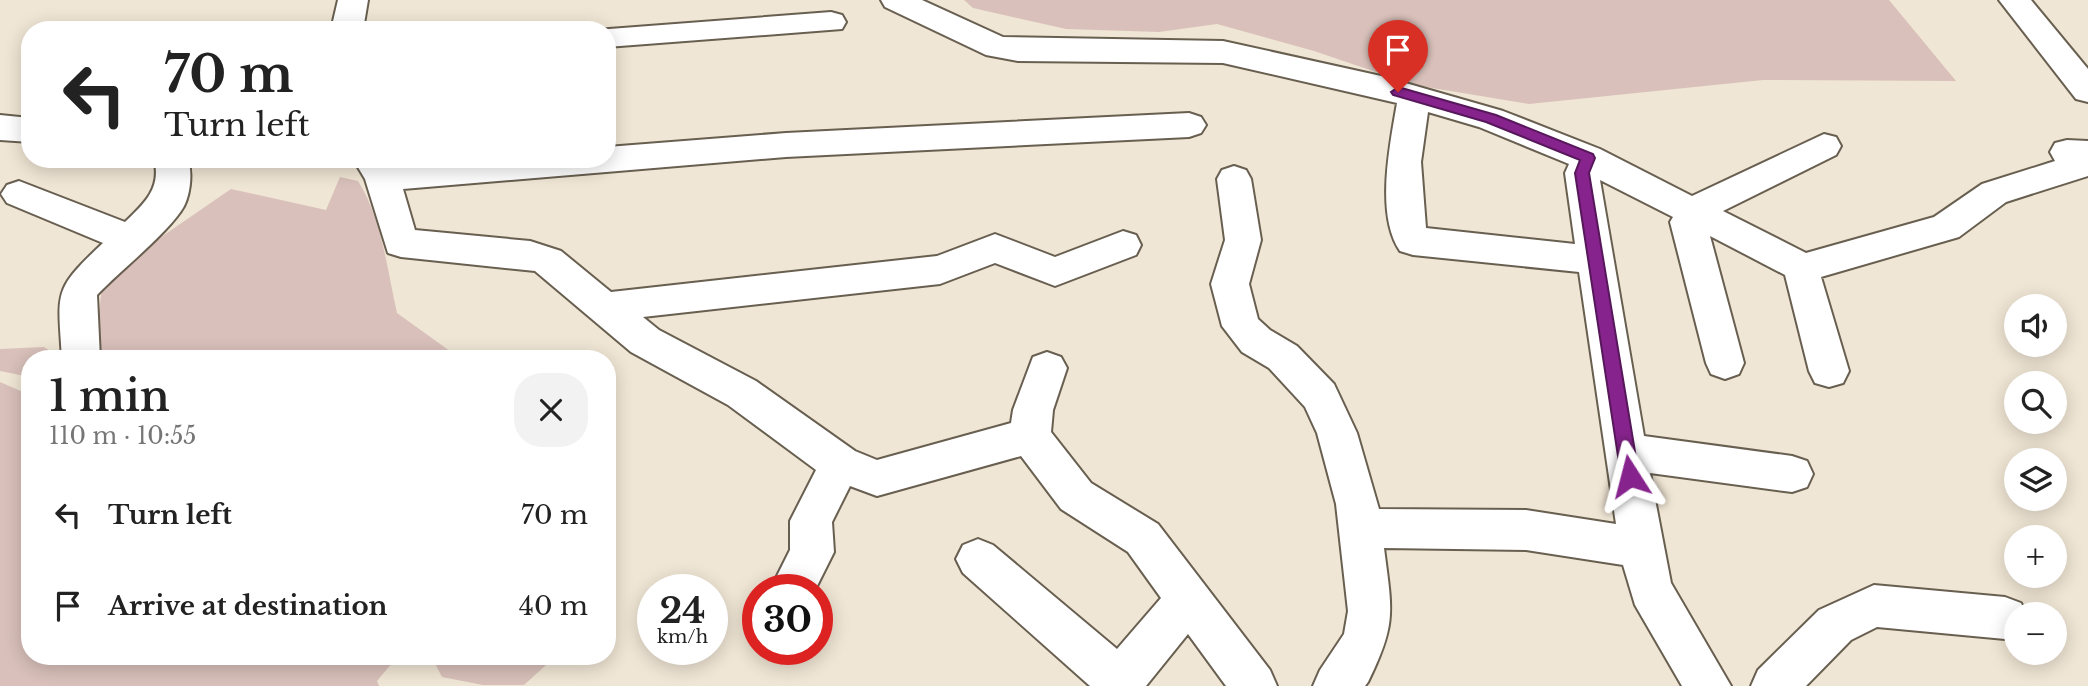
<!DOCTYPE html>
<html lang="en">
<head>
<meta charset="utf-8">
<style>
  :root { --surface:#fff; --page:#f2f2f2; --text:#222; --muted:#767676 }
  body { margin:0; font-family:"Libre Baskerville",serif; background:var(--page); color:var(--text); height:100vh; display:flex; flex-direction:column; font-size:26px; white-space:nowrap }
  * { box-sizing:border-box; margin:0 }
  p { font-size:23px; color:var(--muted) }
  .icon { flex:none; width:38px; height:38px; fill:none; stroke:currentColor; stroke-width:2; stroke-linecap:round; stroke-linejoin:round }
  .map { position:relative; flex:1; overflow:hidden }
  .panel { position:absolute; left:21px; top:350px; width:595px; height:315px; display:flex; flex-direction:column; background:var(--surface); border-radius:28px; box-shadow:0 4px 18px #0003 }
  .panel>* { flex:none }
  .hud { position:absolute; left:21px; top:21px; width:595px; height:147px; border-radius:28px; box-shadow:0 4px 18px #0003; background:#fff; color:var(--text); overflow:hidden }
  .fabs { position:absolute; left:2004px; top:294px; display:grid; gap:14px }
  .fabs a { display:grid; place-items:center; width:63px; height:63px; border-radius:50%; background:var(--surface); box-shadow:0 4px 18px #0003; font-size:35px }
  .speed { position:absolute; left:637px; top:574px; display:flex; gap:14px; font-size:35px; font-weight:700; text-align:center }
  .speed>* { display:grid; place-content:center; width:91px; height:91px; border-radius:50%; background:var(--surface); box-shadow:0 4px 18px #0003; line-height:1 }
  .speed small { font-size:18px; font-weight:400 }
  .speed .limit { border:10px solid #d22; background:#fff; color:#111 }
  .pin { position:absolute; display:grid; place-items:center; width:60px; height:60px; color:#fff; margin:-72px -30px; border-radius:50% 50% 50% 0; rotate:-45deg; box-shadow:0 0 7px #0007 }
  .pin .icon { rotate:45deg }
  .me { position:absolute; width:77px; margin:-38px; rotate:351deg; stroke-linejoin:round; filter:drop-shadow(0 0 5px #0008) }
  .turn { display:flex; align-items:center; gap:24px; height:147px; padding:0 28px; font-size:32px }
  .turn .icon { width:91px; height:91px; stroke-width:2.5 }
  .turn b { display:block; font-size:49px; line-height:60px }
  .round { display:grid; place-items:center; flex:none; width:74px; height:74px; border-radius:28px; background:var(--page) }
  .head { display:flex; align-items:center; justify-content:space-between; height:119px; padding:0 28px }
  h1 { font-size:42px; font-weight:600; line-height:52px }
  ul { padding:0; list-style:none }
  li { display:flex; align-items:center; gap:21px; height:91px; padding:0 28px }
  li div { flex:1 }
  li b { display:block; font-size:26px }
  li em { font-style:normal }
  .map>svg:first-child { display:block }
  .green { fill:#d9c0ba }
  .lines { fill:none; stroke-linecap:round; stroke-linejoin:round }
  .minor-casing { stroke:#685f50; stroke-width:4 }
  .minor { fill:#fff; fill-rule:evenodd }
  .route { fill:#86238c; stroke:#57175b; stroke-width:2 }
</style>
</head>
<body>
<div class="map">
<svg width="2088" height="686" viewBox="0 0 2088 686">
  <rect width="100%" height="100%" fill="#f0e6d5"/>
  <g class="green">
    <path d="M964 0H1889L1956 81 1763 80 1529 104 1414 85 1314 51 1217 24 1159 32 1066 29 973 8Z"/>
    <path d="M340 177 358 181C382 219 387 269 397 313L461 359H94L103 277 231 189 326 210Z"/>
    <path d="M44 347 62 359H30V377L0 371V349Z"/>
    <path d="M0 382 30 395V656H398L377 681 379 686H0Z"/>
    <path d="M431 656H556L524 685H483L442 677Z"/>
  </g>
  <g class="lines">
    <g class="minor-casing">
      <g id="minor">
        <path d="M338 0H368L363 30H331Z"/>
        <path d="M881 0H922L1003 37 1223 41 1381 76 1503 111 1600 149 1692 196 1824 134 1836 137 1841 146 1836 155 1723 211 1806 253 1934 217 1982 184 2055 161 2050 152 2055 143 2067 140 2088 141V176L2006 202 1959 237 1821 277 1849 371 1843 383 1829 387 1815 383 1809 371 1785 275 1710 236 1744 363 1739 374 1725 379 1711 374 1706 363 1670 222 1673 217 1600 180 1644 436 1792 456 1807 461 1813 474 1807 487 1792 492 1650 473 1671 583 1731 686H1682L1635 605 1623 565 1526 550 1384 548C1392 611 1397 623 1368 682L1365 686H1313L1320 670 1344 634 1348 611 1336 504 1317 433 1305 407 1269 368 1242 352 1222 326 1211 284 1225 240 1217 179 1222 170 1234 166 1246 170 1251 179 1261 240 1249 284 1258 319 1270 330 1297 346 1334 384 1357 433 1379 509 1526 510 1616 524 1579 272 1413 255 1400 251C1375 215 1390 144 1397 103L1223 63 1018 61 986 55 885 7ZM1428 112 1479 127 1569 164 1565 173 1575 244 1426 228 1421 162Z"/>
        <path d="M1999 0H2031L2088 69V102L2076 99Z"/>
        <path d="M831 12 842 15 846 22 842 29 607 47V30H596Z"/>
        <path d="M1189 113 1201 117 1206 125 1201 133 1189 137 786 157 403 189 415 230 530 241 561 251 611 292 937 256 995 234 1055 257 1123 231 1136 235 1141 245 1136 255 1055 286 995 263 940 284 643 317 659 330 756 381 855 451 877 460 1011 423 1013 410 1033 357 1047 352 1061 357 1067 368 1053 410 1051 432 1091 483 1158 524 1270 670 1277 686H1226L1188 634 1146 686H1090L963 573 956 559 963 545 978 539 993 545 1117 649 1161 598 1128 552 1061 509 1021 456 877 496 850 486 832 522 834 552 815 590H770L790 550V521L816 470 728 405 631 352 535 271 401 257 388 253 365 179 353 159H388L391 164 457 159H607V147L786 133Z"/>
        <path d="M0 115 30 118V142L0 140Z"/>
        <path d="M154 159H188C193 174 190 199 181 211 162 238 121 270 97 295L100 359H62C58 291 52 291 103 243L7 203 1 194 7 185 19 181 125 222C144 204 162 188 154 159Z"/>
        <path d="M1874 585 2005 597 2021 603 2026 614H2016V635L2005 639 1877 627 1851 640 1806 686H1751L1758 670 1819 610Z"/>
      </g>
    </g>
    <use href="#minor" class="minor"/>
  </g>
  <path class="route" d="M1398 87 1496 115 1593 154 1595 158 1589 173 1639 476 1636 482H1624L1621 476 1575 173 1580 160 1486 122 1393 95 1391 92Z"/>
</svg>
<div class="fabs">
<a><svg class="icon" aria-label="sound" viewBox="0 0 24 24"><path d="M4 9h4l5-4v14l-5-4H4zM17 9q2 3 0 6"/></svg></a>
<a><svg class="icon" aria-label="search" viewBox="0 0 24 24"><circle cx="10" cy="10" r="6"/><path d="M15 15l6 6"/></svg></a>
<a><svg class="icon" aria-label="layers" viewBox="0 0 24 24"><path d="M12 4l9 5-9 5-9-5zM3 14l9 5 9-5"/></svg></a>
<a>+</a>
<a>−</a>
</div>
<div class="speed"><div>24<small>km/h</small></div><div class="limit">30</div></div>
<div class="pin" style="left:1398px;top:92px;background:#d93025"><svg class="icon" aria-label="arrive" viewBox="0 0 24 24"><path d="M6 21V4h12l-3 4 3 4H6"/></svg></div>
<svg class="me" style="left:1630px;top:476px" viewBox="-20 -20 40 40"><path d="M0-17L14 15 0 8-14 15z" fill="#86238c" stroke="#fff" stroke-width="4"/></svg>
<div class="hud">
<div class="turn"><svg class="icon" aria-label="left" viewBox="0 0 24 24"><path d="M17 20v-9H6M10 6l-5 5 5 5"/></svg><div><b>70 m</b>Turn left</div></div>
</div>
<section class="panel">
<div class="head"><div><h1>1 min</h1><p>110 m · 10:55</p></div><a class="round"><svg class="icon" aria-label="close" viewBox="0 0 24 24"><path d="M6 6l12 12M18 6L6 18"/></svg></a></div>
<ul>
<li><svg class="icon" aria-label="left" viewBox="0 0 24 24"><path d="M17 20v-9H6M10 6l-5 5 5 5"/></svg><div><b>Turn left</b></div><em>70 m</em></li>
<li><svg class="icon" aria-label="arrive" viewBox="0 0 24 24"><path d="M6 21V4h12l-3 4 3 4H6"/></svg><div><b>Arrive at destination</b></div><em>40 m</em></li>
</ul>
</section>
</div>
</body>
</html>
